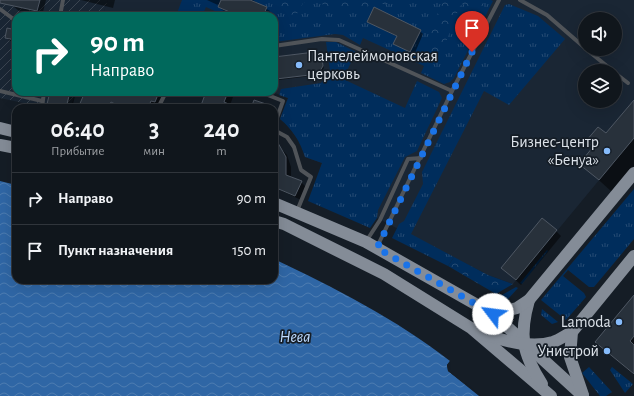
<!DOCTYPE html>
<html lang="ru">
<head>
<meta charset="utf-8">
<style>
  :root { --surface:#10161c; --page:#191f25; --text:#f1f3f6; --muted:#9c9fa3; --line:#30353b }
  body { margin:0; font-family:"Alegreya Sans",sans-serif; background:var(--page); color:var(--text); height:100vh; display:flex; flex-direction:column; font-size:15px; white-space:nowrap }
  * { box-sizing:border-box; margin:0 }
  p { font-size:13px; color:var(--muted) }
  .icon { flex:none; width:22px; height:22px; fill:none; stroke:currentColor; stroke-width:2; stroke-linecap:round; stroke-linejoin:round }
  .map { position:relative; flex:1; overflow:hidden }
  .side { position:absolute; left:12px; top:104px; width:266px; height:180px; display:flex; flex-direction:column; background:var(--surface); border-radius:12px; box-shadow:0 4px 16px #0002,0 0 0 1px var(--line) }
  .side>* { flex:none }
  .top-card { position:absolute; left:12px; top:12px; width:266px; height:84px; border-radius:12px; box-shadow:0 4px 16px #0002,0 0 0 1px var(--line); background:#00695c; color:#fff; overflow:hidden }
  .tools { position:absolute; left:578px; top:12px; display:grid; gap:8px }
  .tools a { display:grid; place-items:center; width:44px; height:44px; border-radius:50%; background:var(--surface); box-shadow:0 4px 16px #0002,0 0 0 1px var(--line); font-size:20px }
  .pin { position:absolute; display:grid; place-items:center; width:34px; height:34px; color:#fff; margin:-41px -17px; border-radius:50% 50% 50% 0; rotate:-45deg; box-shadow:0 0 4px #0007 }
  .pin .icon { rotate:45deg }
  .me { position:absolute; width:44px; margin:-22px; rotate:300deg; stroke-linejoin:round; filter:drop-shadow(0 0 3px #0008) }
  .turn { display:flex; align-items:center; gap:14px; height:84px; padding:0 12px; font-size:18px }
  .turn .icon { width:52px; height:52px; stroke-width:2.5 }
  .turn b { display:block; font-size:28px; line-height:34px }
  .eta { display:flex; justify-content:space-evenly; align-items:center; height:68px; text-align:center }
  .eta b { font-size:24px; font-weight:700; line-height:28px }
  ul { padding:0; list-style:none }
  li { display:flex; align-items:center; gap:12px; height:52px; padding:0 12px; border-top:1px solid var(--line) }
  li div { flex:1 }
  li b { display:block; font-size:15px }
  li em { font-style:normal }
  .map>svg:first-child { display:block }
  .built { fill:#1a2634; fill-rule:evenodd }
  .industrial { fill:url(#industrial-furrows) }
  .grass { fill:url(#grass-tufts) }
  .forest { fill:url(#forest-crowns) }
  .water { fill:url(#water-waves) }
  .pier { fill:#151d26 }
  .shadow { fill:#0007 }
  .building { fill:#28313b; stroke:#4e5763 }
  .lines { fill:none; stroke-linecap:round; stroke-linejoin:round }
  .lane { stroke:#505459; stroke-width:4 }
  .primary { stroke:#848c97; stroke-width:12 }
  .route { stroke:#1a73e8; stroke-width:7; stroke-dasharray:0 12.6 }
  .poi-dot { fill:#86bbfb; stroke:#151d26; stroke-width:1.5 }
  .labels { text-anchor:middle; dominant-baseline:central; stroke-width:3.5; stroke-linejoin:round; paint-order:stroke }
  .poi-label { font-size:16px; fill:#dce2e9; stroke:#151d26; text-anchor:end }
  .water-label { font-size:17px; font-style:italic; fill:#bddafe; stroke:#151d26 }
</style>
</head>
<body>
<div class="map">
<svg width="634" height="396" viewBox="0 0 634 396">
  <defs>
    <pattern id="industrial-furrows" width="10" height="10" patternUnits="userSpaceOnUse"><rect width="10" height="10" fill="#1a2634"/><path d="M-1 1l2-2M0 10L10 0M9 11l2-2" fill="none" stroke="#3b4551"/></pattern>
    <pattern id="grass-tufts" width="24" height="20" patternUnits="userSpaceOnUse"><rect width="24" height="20" fill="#002d5c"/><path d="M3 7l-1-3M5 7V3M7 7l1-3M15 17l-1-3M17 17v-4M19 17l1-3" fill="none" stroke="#254b73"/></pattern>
    <pattern id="forest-crowns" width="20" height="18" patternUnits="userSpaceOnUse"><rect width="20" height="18" fill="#002d5c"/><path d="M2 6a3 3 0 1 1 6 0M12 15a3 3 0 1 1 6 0" fill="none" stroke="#254b73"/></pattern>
    <pattern id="water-waves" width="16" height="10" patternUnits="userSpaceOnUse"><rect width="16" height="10" fill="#2f66a5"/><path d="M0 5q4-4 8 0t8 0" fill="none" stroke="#4d7cb1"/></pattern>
  </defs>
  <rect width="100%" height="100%" fill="#151d26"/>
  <path class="built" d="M108 0H634V138L513 284 488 275 377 218 313 191 322 163 305 157 301 144 288 126 280 119 288 98 272 92H274V16H102ZM585 19H615V49H585ZM585 71H615V101H585Z"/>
  <path class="industrial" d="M0 0H108L102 16H16V92H76L70 108H47L0 98Z"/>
  <g class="grass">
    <path d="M182 0H491L493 1 454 78 450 82 444 84 421 73 424 66 363 38 360 45 343 35 335 34 274 42V16H226L206 7 202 16H176Z"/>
    <path d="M509 4 538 16 565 39 509 105 484 91 411 234 454 257 448 266 392 238 399 224 404 221 423 184 422 172 505 5Z"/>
    <path d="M326 42H336L356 52 343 79 405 108 417 81 439 92 442 98 417 151 405 157 378 210 377 218 370 228 308 201 322 163 305 157C300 141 292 129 280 119L288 98 279 95 281 89 321 83 330 71Z"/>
    <path d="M634 189V239L594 287H589L568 270 563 276 584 293 586 297 566 320 541 300Z"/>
    <path d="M547 250 548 251 522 284 520 283Z"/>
    <path d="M516 287 518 288 508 299 500 296Z"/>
    <path d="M542 309 558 322 552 324 541 315Z"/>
    <path d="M612 367 633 384 625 393 610 370Z"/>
  </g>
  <g class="forest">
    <path d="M266 0H310L303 3 298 13 291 15Z"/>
    <path d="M310 0H393L391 4H373L358 11 339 10Z"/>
    <path d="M444 0H478L483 2 485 10 472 37 468 39 464 37 465 34 476 13 474 9 463 4 460 6 440 57 433 58 429 55 430 30Z"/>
    <path d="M454 257 488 275 513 284 496 294 448 266Z"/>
    <path d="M589 367 612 392 606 396H600L582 373Z"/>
  </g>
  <path class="water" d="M0 181 16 185V280H274V259C335 288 396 319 450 361L447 365 448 371 479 396H0Z"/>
  <path class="pier" d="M450 361 451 363 450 370 481 396 448 371 447 365Z"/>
  <g class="shadow">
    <path d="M15 0H46L42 16 19 11 13 6Z"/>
    <path d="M81 0H115L113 8Z"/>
    <path d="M207 0H253L270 11 268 16H236L222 10 220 6Z"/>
    <path d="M368 22 420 31 423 34 414 55 395 44 398 37Z"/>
    <path d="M16 31V42L10 41 7 38Z"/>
    <path d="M321 59 324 68 319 75 279 80 277 73H274V65Z"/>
    <path d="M51 92H76L72 108H47Z"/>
    <path d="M86 92H154L163 99 160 106 156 104 154 108H119L115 106V108H79Z"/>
    <path d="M207 92H228L233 97 230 105 238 108H201Z"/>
    <path d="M634 101V166L612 192 580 163Z"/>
    <path d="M274 109 277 112 274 121Z"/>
    <path d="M274 141 287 155 291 167V178L301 182 306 187 301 200 274 187 279 162Z"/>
    <path d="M556 231 561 236 521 285 502 268Z"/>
    <path d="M634 297V375L597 342Z"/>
  </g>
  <g class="building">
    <path d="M0 0H40L37 11 0 3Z"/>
    <path d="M221 0H250L267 7 263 16H239L218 7Z"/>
    <path d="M374 7 421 30 410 52 393 44 397 36 367 22Z"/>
    <path d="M7 28 16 30V40L5 38Z"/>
    <path d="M315 52 322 58 323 66 318 74 276 79V72H274V57Z"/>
    <path d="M50 92H70L66 108H46Z"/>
    <path d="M85 92H159L155 102 151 101 148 108 137 104 135 108H123L111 102 108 108H78Z"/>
    <path d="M206 92H228L224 102 238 108H200Z"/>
    <path d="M254 100 275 107V108H251Z"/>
    <path d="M634 100V138L599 180 579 164 593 147 586 141 598 127 606 133Z"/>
    <path d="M274 136 286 157V175L302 181 295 196 274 187V177L278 162 274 151Z"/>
    <path d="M542 218 557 230 516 280 501 268Z"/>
    <path d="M634 295V336L630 341 634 345V374L595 342Z"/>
  </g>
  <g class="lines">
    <g class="lane">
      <path d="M520 0 547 15 585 48"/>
      <path d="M0 9 16 21"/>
      <path d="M60 16 63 0"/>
      <path d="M274 46 322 39 339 40 452 91"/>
      <path d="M586 49 613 71"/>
      <path d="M615 73 628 83"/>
      <path d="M0 91 42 101"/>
      <path d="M260 92 283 101 274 126"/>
      <path d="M42 108 44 92"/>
      <path d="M158 108 166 92"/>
      <path d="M274 130 287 137 294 147 301 170 311 177 297 211"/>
      <path d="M367 240 380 220 408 159 421 158"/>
      <path d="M377 247 452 91 499 0"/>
    </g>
    <g class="primary">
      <path d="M0 128 16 132"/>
      <path d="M0 145 16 148"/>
      <path d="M274 203 366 242 493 314 583 396"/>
      <path d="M274 221 284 224 384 274 471 328 551 396"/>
      <path d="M529 300C519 335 522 353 542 384"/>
      <path d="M493 314 517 308 529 300 634 173"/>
      <path d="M481 334C503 340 530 349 553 342 559 340 566 335 572 332"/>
      <path d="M583 395 570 357 572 332 634 256"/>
    </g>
  </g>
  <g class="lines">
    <path class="route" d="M472 52 377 248 493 314"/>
  </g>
  <g class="poi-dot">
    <circle cx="299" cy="65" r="4"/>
    <circle cx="607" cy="151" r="4"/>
    <circle cx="619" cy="322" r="4"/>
    <circle cx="607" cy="351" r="4"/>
  </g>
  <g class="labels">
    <g class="poi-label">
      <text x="307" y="56" text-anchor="start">Пантелеймоновская<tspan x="307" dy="18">церковь</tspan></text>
      <text x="599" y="142">Бизнес-центр<tspan x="599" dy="18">«Бенуа»</tspan></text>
      <text x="611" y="322">Lamoda</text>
      <text x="599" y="351">Унистрой</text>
    </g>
    <g class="water-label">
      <text x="295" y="336">Нева</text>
    </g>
  </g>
</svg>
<div class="tools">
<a><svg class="icon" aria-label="sound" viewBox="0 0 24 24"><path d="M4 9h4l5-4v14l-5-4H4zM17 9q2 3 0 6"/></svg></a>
<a><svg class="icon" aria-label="layers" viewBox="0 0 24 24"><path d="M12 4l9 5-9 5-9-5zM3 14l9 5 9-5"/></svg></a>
</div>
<div class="pin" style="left:472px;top:52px;background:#d93025"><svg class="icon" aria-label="arrive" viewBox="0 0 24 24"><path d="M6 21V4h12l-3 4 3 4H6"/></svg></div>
<svg class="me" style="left:493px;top:314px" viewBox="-20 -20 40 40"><circle r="19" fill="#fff"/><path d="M0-13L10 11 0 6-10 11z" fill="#1a73e8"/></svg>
<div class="top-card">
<div class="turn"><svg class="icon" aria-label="right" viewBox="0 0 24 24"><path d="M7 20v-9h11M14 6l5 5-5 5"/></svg><div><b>90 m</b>Направо</div></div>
</div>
<section class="side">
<div class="eta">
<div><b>06:40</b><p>Прибытие</p></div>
<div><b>3</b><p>мин</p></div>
<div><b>240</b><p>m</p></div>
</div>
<ul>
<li><svg class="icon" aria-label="right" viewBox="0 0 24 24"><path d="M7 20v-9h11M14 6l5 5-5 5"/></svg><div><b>Направо</b></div><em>90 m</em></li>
<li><svg class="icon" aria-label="arrive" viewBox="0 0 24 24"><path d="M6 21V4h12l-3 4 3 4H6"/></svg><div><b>Пункт назначения</b></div><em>150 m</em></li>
</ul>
</section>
</div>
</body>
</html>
